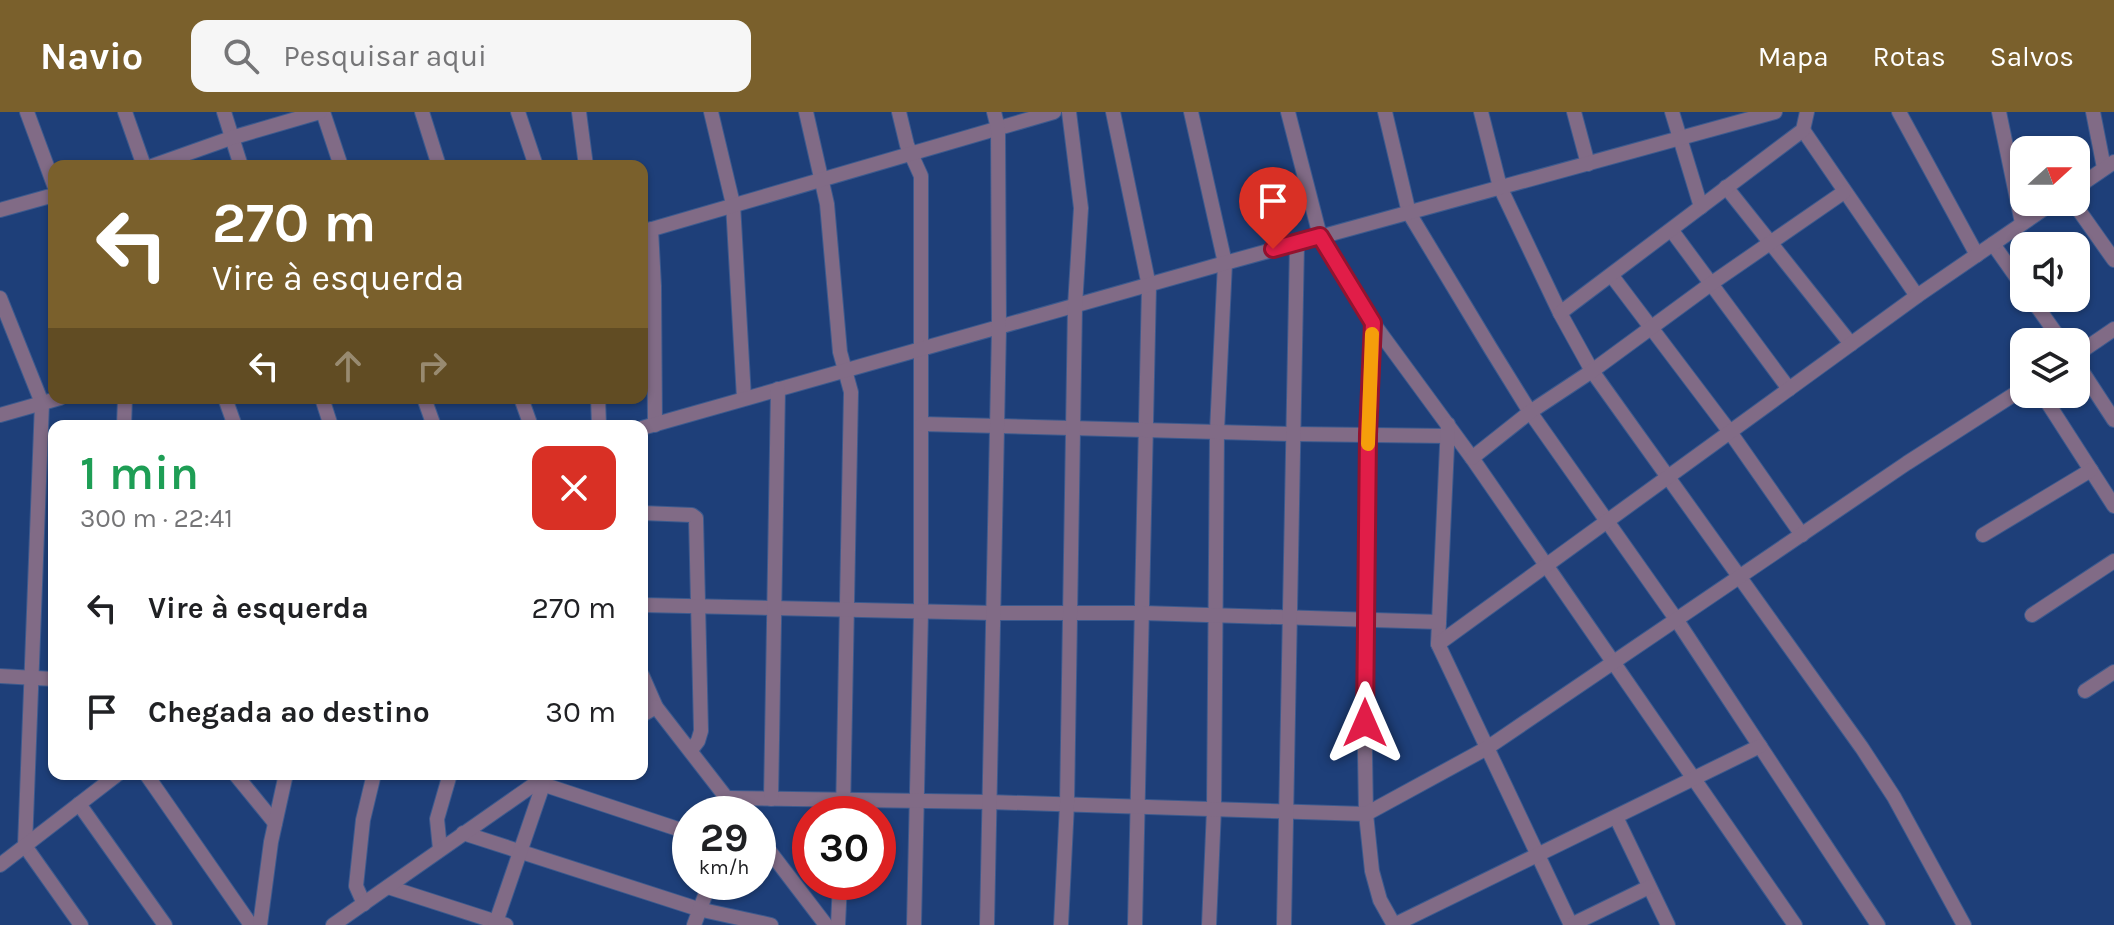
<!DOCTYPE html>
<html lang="pt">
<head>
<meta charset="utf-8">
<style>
  :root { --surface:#fff; --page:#f6f6f6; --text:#202124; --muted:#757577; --accent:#7a602c }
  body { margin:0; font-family:Karla,sans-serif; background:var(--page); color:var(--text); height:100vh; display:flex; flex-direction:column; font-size:30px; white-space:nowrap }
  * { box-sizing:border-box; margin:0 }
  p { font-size:26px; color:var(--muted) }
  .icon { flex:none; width:44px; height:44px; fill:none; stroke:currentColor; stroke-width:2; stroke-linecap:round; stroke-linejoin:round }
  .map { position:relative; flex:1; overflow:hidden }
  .panel { position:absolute; left:48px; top:308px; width:600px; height:360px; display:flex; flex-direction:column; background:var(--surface); border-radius:16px; box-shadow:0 2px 6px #0004 }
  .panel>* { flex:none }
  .banner { position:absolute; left:48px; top:48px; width:600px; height:244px; border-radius:16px; box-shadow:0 2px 6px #0004; background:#7a602c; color:#fff; overflow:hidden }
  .needle { width:52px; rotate:69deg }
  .fabs { position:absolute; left:2010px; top:24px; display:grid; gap:16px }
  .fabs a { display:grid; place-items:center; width:80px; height:80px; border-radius:16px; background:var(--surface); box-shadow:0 2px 6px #0004; font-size:40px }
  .speed { position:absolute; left:672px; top:684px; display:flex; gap:16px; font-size:40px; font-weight:700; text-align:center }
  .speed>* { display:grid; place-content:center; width:104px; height:104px; border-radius:50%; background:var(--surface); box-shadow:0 2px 6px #0004; line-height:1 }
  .speed small { font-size:20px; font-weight:400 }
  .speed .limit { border:12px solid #d22; background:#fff; color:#111 }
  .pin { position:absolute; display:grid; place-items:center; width:68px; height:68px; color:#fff; margin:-82px -34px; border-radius:50% 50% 50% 0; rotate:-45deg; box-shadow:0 0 8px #0007 }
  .pin .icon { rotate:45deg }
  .me { position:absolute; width:88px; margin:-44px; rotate:0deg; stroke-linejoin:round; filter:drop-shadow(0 0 6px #0008) }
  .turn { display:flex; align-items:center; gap:28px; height:168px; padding:0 32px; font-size:36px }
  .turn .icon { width:104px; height:104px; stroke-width:2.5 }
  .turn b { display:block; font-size:56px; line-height:68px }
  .lanes { display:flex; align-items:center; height:76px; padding:0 32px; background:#0003; justify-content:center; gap:40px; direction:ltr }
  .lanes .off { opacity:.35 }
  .round { display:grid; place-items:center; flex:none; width:84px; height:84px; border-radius:16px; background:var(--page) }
  .head { display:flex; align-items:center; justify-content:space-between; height:136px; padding:0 32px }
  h1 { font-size:48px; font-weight:600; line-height:60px; color:#1e9e55 }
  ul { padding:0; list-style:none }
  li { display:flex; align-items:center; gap:24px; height:104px; padding:0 32px }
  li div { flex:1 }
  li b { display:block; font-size:30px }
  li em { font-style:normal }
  header { display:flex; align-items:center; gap:48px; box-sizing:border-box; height:112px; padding:0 40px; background:var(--accent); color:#fff }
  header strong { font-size:38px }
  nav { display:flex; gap:44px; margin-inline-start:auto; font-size:28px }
  .search { width:560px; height:72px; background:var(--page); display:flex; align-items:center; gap:20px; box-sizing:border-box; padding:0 28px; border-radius:16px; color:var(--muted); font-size:30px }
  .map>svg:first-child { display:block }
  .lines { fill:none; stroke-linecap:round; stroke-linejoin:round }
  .minor-casing { stroke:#3c5a8e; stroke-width:16 }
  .minor { stroke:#816b86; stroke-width:14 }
  .route-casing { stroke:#92132f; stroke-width:20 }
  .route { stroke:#e11d48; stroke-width:14 }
  .slow { stroke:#f59e0b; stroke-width:14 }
</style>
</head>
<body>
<header>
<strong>Navio</strong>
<div class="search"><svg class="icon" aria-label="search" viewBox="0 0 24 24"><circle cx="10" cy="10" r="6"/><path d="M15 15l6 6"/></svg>Pesquisar aqui</div>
<nav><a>Mapa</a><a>Rotas</a><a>Salvos</a></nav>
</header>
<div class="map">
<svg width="2114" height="813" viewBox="0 0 2114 813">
  <rect width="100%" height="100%" fill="#1e3f79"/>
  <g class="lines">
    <g class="minor-casing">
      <g id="minor">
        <path d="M27 0 54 73"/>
        <path d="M125 0 144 54"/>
        <path d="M224 0 241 54"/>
        <path d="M323 0 341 54"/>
        <path d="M422 0 439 54"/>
        <path d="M518 0 536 54"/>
        <path d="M579 0 586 54"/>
        <path d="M711 0 733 92 744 286"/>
        <path d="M806 0 827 92 840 240 851 280 843 702"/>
        <path d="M899 0 907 33 921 64V500L914 813"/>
        <path d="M1113 0 1149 174 1135 813"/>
        <path d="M1191 0 1225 151 1217 319 1214 697 1209 813"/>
        <path d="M1288 0 1320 124 1373 211 1472 346 1795 813"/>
        <path d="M1385 0 1409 101 1491 237 1530 300 1676 507 1878 813"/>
        <path d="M1481 0 1500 75 1560 201 1592 259 1862 636 1894 685 1964 813"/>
        <path d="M1574 0 1588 52"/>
        <path d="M1672 0 1701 95"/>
        <path d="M1899 0 1977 143"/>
        <path d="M1999 0 2022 111"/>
        <path d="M2093 0 2104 56"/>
        <path d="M1803 18 1917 184"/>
        <path d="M152 54 231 26 320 0"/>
        <path d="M1726 75 1851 232"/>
        <path d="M2076 76 2114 50"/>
        <path d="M2073 90 2114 148"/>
        <path d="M0 98 54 83"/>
        <path d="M651 117 654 174 655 313"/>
        <path d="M1672 119 1789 277"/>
        <path d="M642 120 1054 0"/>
        <path d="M1993 132 2024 176"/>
        <path d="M1612 164 1730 320 1802 423"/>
        <path d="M0 186 42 291 25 734 81 813"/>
        <path d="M2031 186 2062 230"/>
        <path d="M1560 201 1803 18 1807 0"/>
        <path d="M1373 211 1368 322 1364 581 1366 702 1372 759 1380 788 1394 813"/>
        <path d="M2076 243 2114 217"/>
        <path d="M2076 250 2114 308"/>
        <path d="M2042 282 2114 394"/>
        <path d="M225 286 235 314"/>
        <path d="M322 286 331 314"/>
        <path d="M424 286 434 314"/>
        <path d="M521 286 531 314"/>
        <path d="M598 286 599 314"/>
        <path d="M0 303 60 286"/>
        <path d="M922 312 1293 322 1448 324"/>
        <path d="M1448 312 1438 532 1571 813"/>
        <path d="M124 314 125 286"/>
        <path d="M642 316 1225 151 1775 0"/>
        <path d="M1472 346 1530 300 1592 259 1712 171 1844 80"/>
        <path d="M642 401 692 403 696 406 701 619 698 629 691 638"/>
        <path d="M1983 423 2091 358"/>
        <path d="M642 493 993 501H1143L1439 510"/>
        <path d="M2032 503 2114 449"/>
        <path d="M1438 532 1917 184 2054 90"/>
        <path d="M642 563 656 595 739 702"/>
        <path d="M0 564 54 567"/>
        <path d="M2085 579 2114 560"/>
        <path d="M642 603 656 595"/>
        <path d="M146 662 251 813"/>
        <path d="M235 662 275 711"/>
        <path d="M536 670 690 721"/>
        <path d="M728 686 990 690 1366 702 1487 636 1907 351 2024 276"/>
        <path d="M771 687 778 277"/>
        <path d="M79 692 165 813"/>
        <path d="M1616 705 1668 813"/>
        <path d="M463 721 698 797 771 813"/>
        <path d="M758 724 826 813"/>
        <path d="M440 737 437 707 450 662"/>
        <path d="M0 753 118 662"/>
        <path d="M388 775 506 813"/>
        <path d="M364 792 356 774 363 708 374 662"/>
        <path d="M260 813 271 730 286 662"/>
        <path d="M333 813 549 662"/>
        <path d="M495 813 543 673"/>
        <path d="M694 813 710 770"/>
        <path d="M838 813 840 770"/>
        <path d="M987 813 999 216 998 16 994 0"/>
        <path d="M1061 813 1067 692 1075 194 1081 96 1069 0"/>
        <path d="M1284 813 1297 131"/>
        <path d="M1394 813 1760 634"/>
        <path d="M1571 813 1649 775"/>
      </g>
    </g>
    <use href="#minor" class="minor"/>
  </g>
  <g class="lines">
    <g class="route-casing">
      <path id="route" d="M1273 137 1320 124 1373 211 1368 322 1365 611"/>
    </g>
    <use href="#route" class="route"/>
    <path class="slow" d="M1368 332 1372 222"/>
  </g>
</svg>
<div class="fabs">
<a><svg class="needle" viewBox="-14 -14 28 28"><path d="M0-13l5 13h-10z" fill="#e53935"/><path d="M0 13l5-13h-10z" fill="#757577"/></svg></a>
<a><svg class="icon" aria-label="sound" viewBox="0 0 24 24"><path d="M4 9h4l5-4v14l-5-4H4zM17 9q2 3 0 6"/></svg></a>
<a><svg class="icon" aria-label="layers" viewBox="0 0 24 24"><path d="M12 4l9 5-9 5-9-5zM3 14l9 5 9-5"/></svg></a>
</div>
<div class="speed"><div>29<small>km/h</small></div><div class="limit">30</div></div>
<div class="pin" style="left:1273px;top:137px;background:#d93025"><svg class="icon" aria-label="arrive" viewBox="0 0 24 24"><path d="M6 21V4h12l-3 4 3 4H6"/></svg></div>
<svg class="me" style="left:1365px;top:611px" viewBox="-20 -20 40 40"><path d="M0-17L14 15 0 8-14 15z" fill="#e11d48" stroke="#fff" stroke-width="4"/></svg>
<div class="banner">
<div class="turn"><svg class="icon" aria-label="left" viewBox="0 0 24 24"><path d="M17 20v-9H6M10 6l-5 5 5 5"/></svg><div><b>270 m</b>Vire à esquerda</div></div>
<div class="lanes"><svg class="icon" aria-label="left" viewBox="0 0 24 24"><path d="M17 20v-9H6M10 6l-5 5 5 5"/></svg><svg class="icon off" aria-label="ahead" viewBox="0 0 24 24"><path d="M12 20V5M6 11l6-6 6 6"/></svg><svg class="icon off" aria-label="right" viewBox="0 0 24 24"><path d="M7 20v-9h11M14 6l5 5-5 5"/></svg></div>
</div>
<section class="panel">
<div class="head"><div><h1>1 min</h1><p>300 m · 22:41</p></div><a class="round" style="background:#d93025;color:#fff"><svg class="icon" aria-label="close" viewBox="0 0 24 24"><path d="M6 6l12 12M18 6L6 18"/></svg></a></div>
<ul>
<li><svg class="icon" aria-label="left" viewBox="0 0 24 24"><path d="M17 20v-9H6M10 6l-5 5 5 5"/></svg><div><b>Vire à esquerda</b></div><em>270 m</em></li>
<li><svg class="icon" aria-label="arrive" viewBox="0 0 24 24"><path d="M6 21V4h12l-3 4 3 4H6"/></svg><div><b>Chegada ao destino</b></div><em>30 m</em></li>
</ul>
</section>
</div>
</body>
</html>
